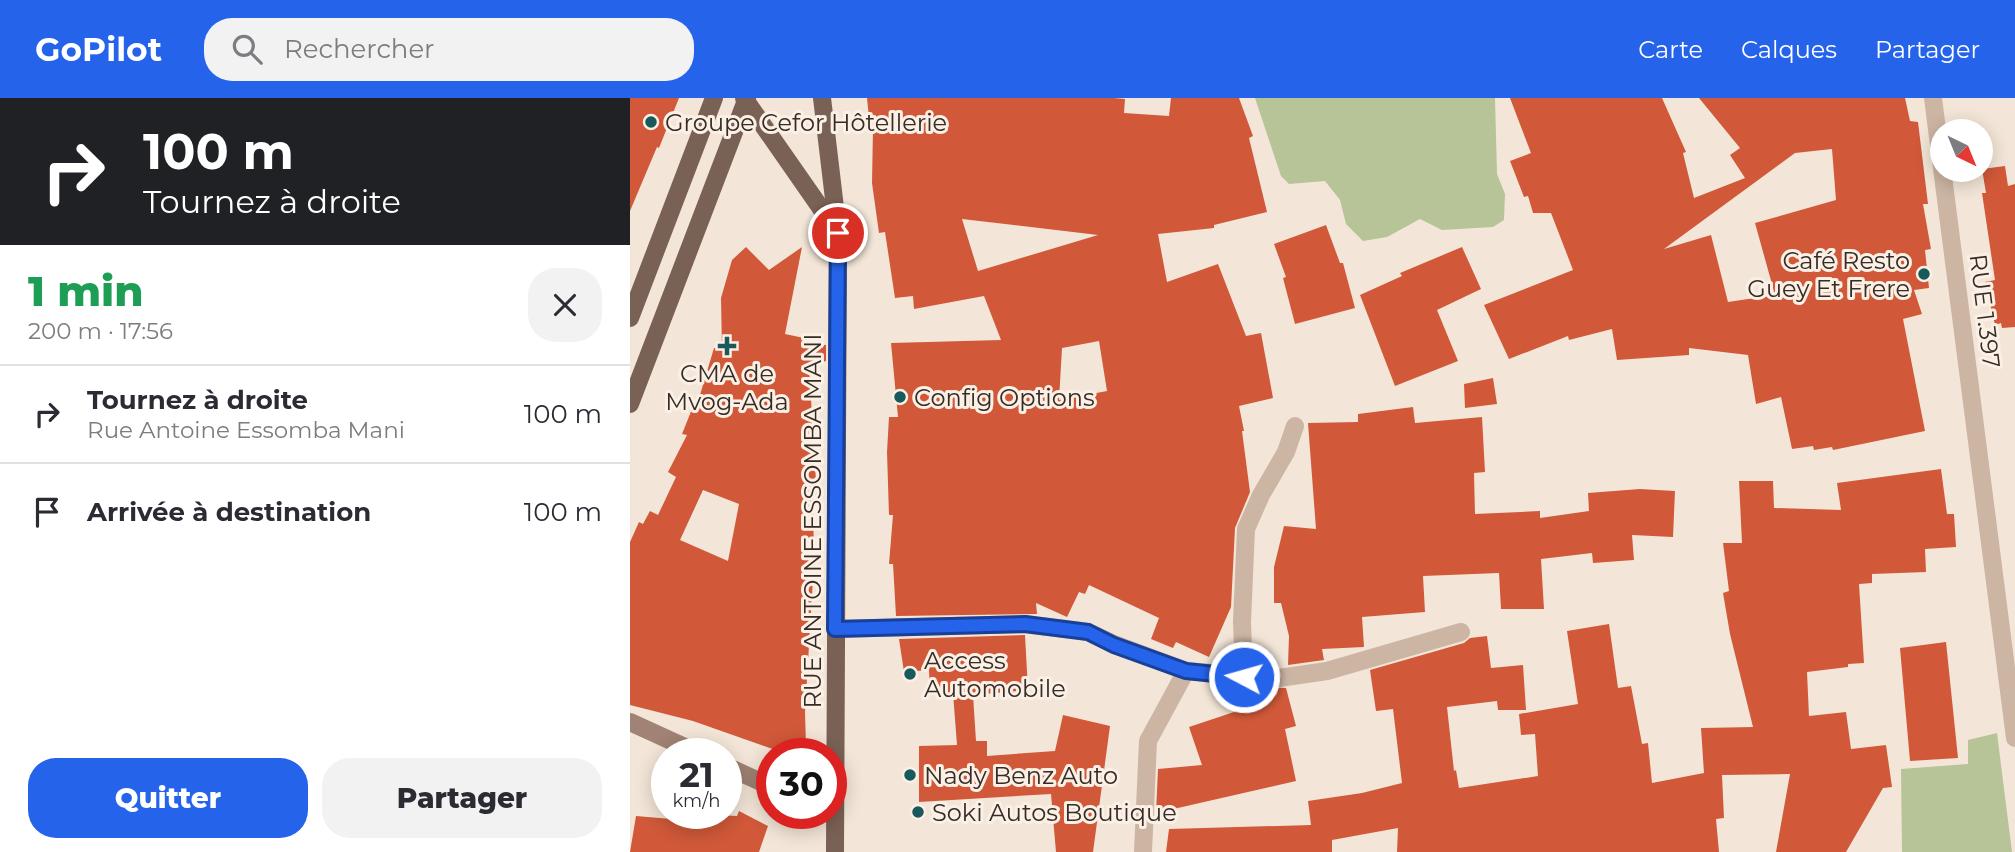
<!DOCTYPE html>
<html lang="fr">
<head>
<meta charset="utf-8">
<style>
  :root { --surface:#fff; --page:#f2f2f3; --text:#2b2b33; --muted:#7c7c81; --line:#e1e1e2; --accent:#2563eb }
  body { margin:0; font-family:Montserrat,sans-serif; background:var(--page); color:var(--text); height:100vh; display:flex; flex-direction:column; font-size:26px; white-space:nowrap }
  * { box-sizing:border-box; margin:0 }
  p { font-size:23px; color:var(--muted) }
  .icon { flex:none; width:38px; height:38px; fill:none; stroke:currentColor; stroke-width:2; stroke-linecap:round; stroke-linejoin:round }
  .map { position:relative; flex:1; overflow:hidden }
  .drawer { display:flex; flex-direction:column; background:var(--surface); width:630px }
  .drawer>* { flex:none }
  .hud { background:#202124; color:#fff; overflow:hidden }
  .needle { width:46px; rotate:137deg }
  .tools { position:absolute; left:1300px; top:21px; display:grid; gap:14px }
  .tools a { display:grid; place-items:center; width:63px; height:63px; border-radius:50%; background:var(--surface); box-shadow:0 4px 18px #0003; font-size:35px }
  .speed { position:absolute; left:21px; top:640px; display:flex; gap:14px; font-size:35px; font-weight:700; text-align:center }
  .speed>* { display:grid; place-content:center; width:91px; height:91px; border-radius:50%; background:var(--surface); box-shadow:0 4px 18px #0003; line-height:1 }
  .speed small { font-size:18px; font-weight:400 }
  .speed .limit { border:10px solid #d22; background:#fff; color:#111 }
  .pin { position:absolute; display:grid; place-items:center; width:60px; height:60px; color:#fff; margin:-30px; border:4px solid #fff; border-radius:50%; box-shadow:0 2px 7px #0007 }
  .me { position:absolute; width:77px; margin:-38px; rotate:276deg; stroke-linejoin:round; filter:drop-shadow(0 0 5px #0008) }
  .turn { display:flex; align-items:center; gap:24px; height:147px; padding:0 28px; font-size:32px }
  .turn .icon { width:91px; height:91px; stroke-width:2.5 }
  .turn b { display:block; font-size:49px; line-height:60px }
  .round { display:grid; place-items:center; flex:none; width:74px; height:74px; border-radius:28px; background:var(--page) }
  .overview { display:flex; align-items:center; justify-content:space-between; height:119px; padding:0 28px }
  h1 { font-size:42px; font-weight:800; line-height:52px; color:#1e9e55 }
  .button { display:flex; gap:14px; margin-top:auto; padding:14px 28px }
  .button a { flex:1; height:80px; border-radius:28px; background:var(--accent); color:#fff; font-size:28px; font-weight:800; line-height:80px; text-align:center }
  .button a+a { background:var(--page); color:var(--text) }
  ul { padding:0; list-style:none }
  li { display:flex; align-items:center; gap:21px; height:98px; padding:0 28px; border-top:2px solid var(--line) }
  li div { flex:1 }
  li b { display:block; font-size:26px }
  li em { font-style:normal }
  header { display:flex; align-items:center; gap:42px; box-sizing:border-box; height:98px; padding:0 35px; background:var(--accent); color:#fff }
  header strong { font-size:33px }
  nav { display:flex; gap:38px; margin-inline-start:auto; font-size:24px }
  .search { width:490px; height:63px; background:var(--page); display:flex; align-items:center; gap:18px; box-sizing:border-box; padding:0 24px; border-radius:28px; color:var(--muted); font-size:26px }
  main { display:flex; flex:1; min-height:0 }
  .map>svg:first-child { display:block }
  .green { fill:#b6c497 }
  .building { fill:#d15939; fill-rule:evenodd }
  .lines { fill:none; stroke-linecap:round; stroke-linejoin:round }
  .street { stroke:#ccb5a3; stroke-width:18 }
  .secondary { stroke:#a08374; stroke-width:18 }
  .primary { stroke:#7a6155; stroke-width:18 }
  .route-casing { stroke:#184099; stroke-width:18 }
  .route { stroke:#2563eb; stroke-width:12 }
  .poi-dot { fill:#18595c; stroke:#fbf0e5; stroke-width:2.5 }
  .labels { text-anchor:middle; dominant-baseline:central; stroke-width:6; stroke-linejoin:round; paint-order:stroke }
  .poi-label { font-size:24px; fill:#372b26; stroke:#fbf0e5; text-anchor:start }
  .street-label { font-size:24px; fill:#372b26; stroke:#fbf0e5 }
</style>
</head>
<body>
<header>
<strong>GoPilot</strong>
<div class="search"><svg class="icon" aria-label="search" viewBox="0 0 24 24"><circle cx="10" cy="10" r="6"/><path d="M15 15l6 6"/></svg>Rechercher</div>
<nav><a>Carte</a><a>Calques</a><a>Partager</a></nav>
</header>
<main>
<section class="drawer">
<div class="hud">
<div class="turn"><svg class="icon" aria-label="right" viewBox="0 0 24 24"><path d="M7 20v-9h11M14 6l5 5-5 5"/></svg><div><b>100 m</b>Tournez à droite</div></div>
</div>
<div class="overview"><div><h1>1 min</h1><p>200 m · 17:56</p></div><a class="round"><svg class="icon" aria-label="close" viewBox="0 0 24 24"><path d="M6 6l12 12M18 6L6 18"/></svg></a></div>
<ul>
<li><svg class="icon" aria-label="right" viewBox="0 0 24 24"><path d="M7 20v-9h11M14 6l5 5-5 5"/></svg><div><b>Tournez à droite</b><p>Rue Antoine Essomba Mani</p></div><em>100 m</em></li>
<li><svg class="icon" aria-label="arrive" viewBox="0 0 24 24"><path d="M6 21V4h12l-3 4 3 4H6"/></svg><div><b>Arrivée à destination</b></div><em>100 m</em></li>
</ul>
<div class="button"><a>Quitter</a><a>Partager</a></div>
</section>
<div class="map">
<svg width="1385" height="754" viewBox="0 0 1385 754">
  <rect width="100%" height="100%" fill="#f3e6d8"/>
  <g class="green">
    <path d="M625 0H865L867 76 875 96 874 122 863 129 812 132 790 121 757 139 733 143 716 126 710 102 695 83 659 86 651 78Z"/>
    <path d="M1367 635 1382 754H1272L1271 671 1338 666V642Z"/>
  </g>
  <g class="building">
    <path d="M0 0H49L29 50 27 49 0 113Z"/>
    <path d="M237 0H484L495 1 494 15 539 18 541 0H609L623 38 619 40 637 114 584 127V130L528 136 537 184 588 166 616 238 631 235 643 300 609 308 614 333H612L620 394 605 430 601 509 579 559 546 544 543 550 521 541 529 520 459 487 455 496 449 494 437 519 406 505 407 516 266 518 263 466H259L263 417H259L257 354 259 319H268L261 245 371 242 354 198 284 211 283 198 265 200 255 134 249 135 242 85 243 30H240ZM332 121 468 137 348 173ZM469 243 477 293 429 302 432 250Z"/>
    <path d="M880 0H1032L1056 54 1053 55 1064 100 1115 80 1100 57 1110 50 1069 0H1275L1280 23 1288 24 1298 106H1293L1301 151 1295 152 1299 190 1284 192 1292 216 1273 221 1295 333 1203 352 1202 349 1184 352 1183 348 1162 351 1151 299 1126 306 1118 257 1059 250V257L987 262 982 231 939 242 938 238 879 261 854 207 943 172 921 115H903L898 98 894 99 880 63 901 55ZM1202 51 1206 102 1125 125 1145 197 1098 204 1081 137 1034 151 1165 55Z"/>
    <path d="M1375 68 1378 88 1385 86V229L1372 230 1371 225 1365 227 1355 184 1365 182 1352 95H1356L1352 71Z"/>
    <path d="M696 127 710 165H713L725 210 665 226 653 180 656 179 644 146Z"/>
    <path d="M116 149 139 172 172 149 155 236 174 240 175 246 196 247V263L179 268 187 400 183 399 184 464 175 614 176 648 171 656H157L63 623 0 607V444L9 424 13 426 20 413 28 417 46 379 38 374 57 337 52 336 64 306 67 307 84 250 92 252 91 200 102 162ZM73 392 109 406 98 463 50 442Z"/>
    <path d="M832 149 851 191 807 212 828 263 765 288 730 197 772 178 770 175Z"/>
    <path d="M863 280 867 306 835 310 834 286Z"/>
    <path d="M783 309 785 325 852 319 855 374 844 375 845 416 910 413V420L959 413 958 395 1010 391 1045 393 1043 439 1002 437 1004 462 963 465 962 455 911 461 914 511H871L869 475 793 478 795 514 732 519 734 549 692 551 694 562 658 567 659 538 651 505H644V469L654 428 686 431 678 325 728 324V316Z"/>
    <path d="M1311 371 1317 416H1324L1326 449 1295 451 1296 474 1242 476V485L1229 486 1234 565 1218 566V569L1177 574 1179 618 1216 614 1221 651 1256 647 1262 689 1253 690 1216 754H1146L1160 676 1092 677 1094 720 1086 721 1089 754H767L768 730 702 742V754H536L539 731 681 727 678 703 732 695 772 685 763 611 746 613 740 572 834 545 840 540 857 538 861 570 893 567 896 612H868L867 603 817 609 824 673 826 672 829 690 908 678 905 636 891 637 889 616 948 606 937 533 979 526 988 590 1001 588 1012 646 1018 645 1022 685 1074 675 1071 630 1123 629 1100 536 1093 495 1099 493 1093 445H1112L1109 383H1143L1144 410 1211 412 1207 385Z"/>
    <path d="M395 537 398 592 343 597 346 643H357V658L425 653 433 617 480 628 463 754H426L421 696 289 704V648L327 647 323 595 300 596 299 572 274 574 269 541Z"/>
    <path d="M1316 544 1328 660 1280 663 1270 550Z"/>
    <path d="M619 589 656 590 666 628 655 631 666 683 526 715 528 671 572 667 559 629 616 610 613 600 615 590Z"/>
    <path d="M109 713 138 728 129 754H0L6 718 65 723V716L107 718Z"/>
  </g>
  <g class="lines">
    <g class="street">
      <path d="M1303 0 1385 640"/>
      <path d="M205 531 395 526 458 534 484 546 556 573 649 580 697 573 831 534"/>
      <path d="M614 579 612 524 616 431 631 397 656 354 665 328"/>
      <path d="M513 754 518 643 556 573"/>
    </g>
    <g class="secondary">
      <path d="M0 624 70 656"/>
      <path d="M96 668 142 689"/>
    </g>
    <g class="primary">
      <path d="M114 0 206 132"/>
      <path d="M192 0 208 135 205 754"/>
      <path d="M0 220 84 0"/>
      <path d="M0 306 117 0"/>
    </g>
  </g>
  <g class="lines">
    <g class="route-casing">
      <path id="route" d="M208 135 205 531 395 526 458 534 484 547 556 573 614 579"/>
    </g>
    <use href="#route" class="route"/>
  </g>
  <g class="poi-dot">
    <circle cx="21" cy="24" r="7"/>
    <circle cx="1294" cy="176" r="7"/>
    <path d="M93.5 237.5h7v7h7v7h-7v7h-7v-7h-7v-7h7z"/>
    <circle cx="270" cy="299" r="7"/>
    <circle cx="280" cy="576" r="7"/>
    <circle cx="280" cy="677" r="7"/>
    <circle cx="288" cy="714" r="7"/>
  </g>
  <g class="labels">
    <g class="poi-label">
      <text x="35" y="24">Groupe Cefor Hôtellerie</text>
      <text x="1280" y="162" text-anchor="end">Café Resto<tspan x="1280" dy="28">Guey Et Frere</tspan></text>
      <text x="97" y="275" text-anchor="middle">CMA de<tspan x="97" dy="28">Mvog-Ada</tspan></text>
      <text x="284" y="299">Config Options</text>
      <text x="294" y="562">Access<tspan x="294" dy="28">Automobile</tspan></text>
      <text x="294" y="677">Nady Benz Auto</text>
      <text x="302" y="714">Soki Autos Boutique</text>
    </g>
    <g class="street-label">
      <text transform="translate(1355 213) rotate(83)">RUE 1.397</text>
      <text transform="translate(182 423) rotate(-90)">RUE ANTOINE ESSOMBA MANI</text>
    </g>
  </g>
</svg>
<div class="tools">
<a><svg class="needle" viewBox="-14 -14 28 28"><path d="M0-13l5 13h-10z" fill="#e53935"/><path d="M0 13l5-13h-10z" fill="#7c7c81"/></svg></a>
</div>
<div class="speed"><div>21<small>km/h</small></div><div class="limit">30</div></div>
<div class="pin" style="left:208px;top:135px;background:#d93025"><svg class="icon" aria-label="arrive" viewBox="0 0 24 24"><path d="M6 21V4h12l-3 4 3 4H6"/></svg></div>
<svg class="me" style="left:614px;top:579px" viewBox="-20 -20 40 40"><circle r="17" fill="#2563eb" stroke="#fff" stroke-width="3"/><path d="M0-11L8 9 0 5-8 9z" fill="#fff"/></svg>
</div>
</main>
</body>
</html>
